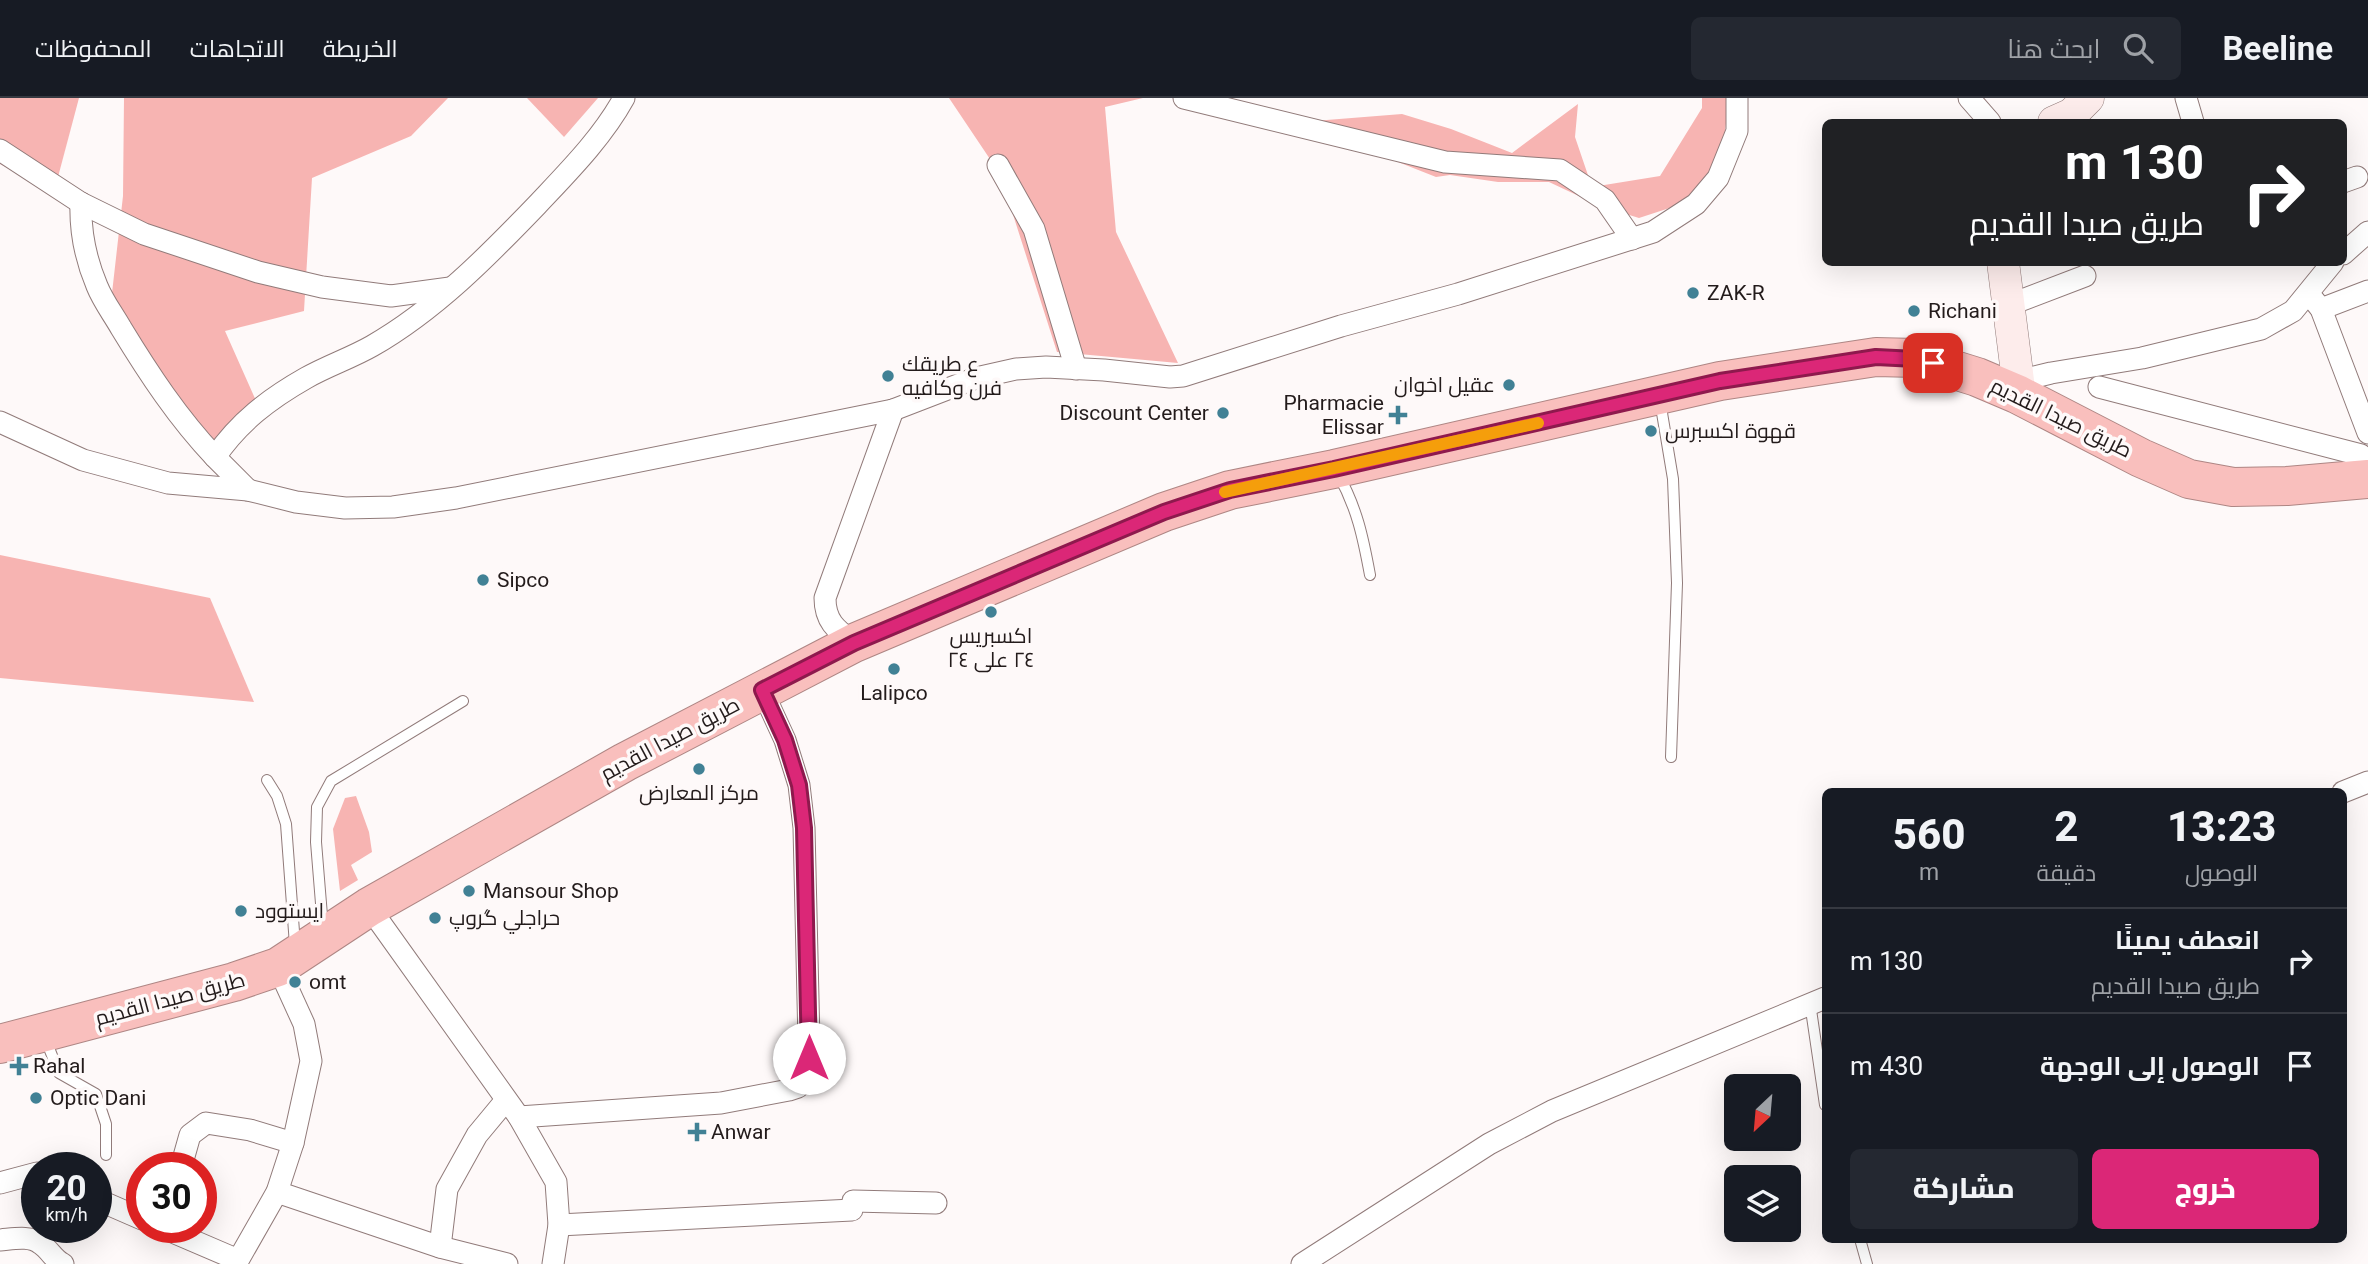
<!DOCTYPE html>
<html lang="ar">
<head>
<meta charset="utf-8">
<style>
  :root { --surface:#171b24; --page:#242831; --text:#f1f3f6; --muted:#9ea1a6; --line:#363941; --accent:#db2777 }
  body { margin:0; font-family:Roboto,Cairo,sans-serif; background:var(--page); color:var(--text); direction:rtl; height:100vh; display:flex; flex-direction:column; font-size:26px; white-space:nowrap }
  * { box-sizing:border-box; margin:0 }
  p { font-size:23px; color:var(--muted) }
  .icon { flex:none; width:38px; height:38px; fill:none; stroke:currentColor; stroke-width:2; stroke-linecap:round; stroke-linejoin:round }
  .map { position:relative; flex:1; overflow:hidden; direction:ltr }
  .details { position:absolute; left:1822px; top:690px; width:525px; height:455px; display:flex; flex-direction:column; background:var(--surface); border-radius:10px; box-shadow:0 7px 28px #0002; direction:rtl }
  .details>* { flex:none }
  .top-card { position:absolute; left:1822px; top:21px; width:525px; height:147px; border-radius:10px; box-shadow:0 7px 28px #0002; direction:rtl; background:#202124; color:#fff; overflow:hidden }
  .needle { width:46px; rotate:206deg }
  .controls { position:absolute; left:1724px; top:976px; display:grid; gap:14px }
  .controls a { display:grid; place-items:center; width:77px; height:77px; border-radius:10px; background:var(--surface); box-shadow:0 7px 28px #0002; font-size:35px }
  .speed { position:absolute; left:21px; top:1054px; display:flex; gap:14px; font-size:35px; font-weight:700; text-align:center }
  .speed>* { display:grid; place-content:center; width:91px; height:91px; border-radius:50%; background:var(--surface); box-shadow:0 7px 28px #0002; line-height:1 }
  .speed small { font-size:18px; font-weight:400 }
  .speed .limit { border:10px solid #d22; background:#fff; color:#111 }
  .pin { position:absolute; display:grid; place-items:center; width:60px; height:60px; color:#fff; margin:-30px; border-radius:14px; box-shadow:0 4px 10px #0006 }
  .me { position:absolute; width:77px; margin:-38px; rotate:0deg; stroke-linejoin:round; filter:drop-shadow(0 0 5px #0008) }
  .turn { display:flex; align-items:center; gap:24px; height:147px; padding:0 28px; font-size:32px }
  .turn .icon { width:91px; height:91px; stroke-width:2.5 }
  .turn b { display:block; font-size:49px; line-height:60px }
  .eta { display:flex; justify-content:space-evenly; align-items:center; height:119px; text-align:center }
  .eta b { font-size:42px; font-weight:800; line-height:49px }
  .primary-button { display:flex; gap:14px; margin-top:auto; padding:14px 28px }
  .primary-button a { flex:1; height:80px; border-radius:10px; background:var(--accent); color:#fff; font-size:28px; font-weight:800; line-height:80px; text-align:center }
  .primary-button a+a { background:var(--page); color:var(--text) }
  ul { padding:0; list-style:none }
  li { display:flex; align-items:center; gap:21px; height:105px; padding:0 28px; border-top:2px solid var(--line) }
  li div { flex:1 }
  li b { display:block; font-size:26px }
  li em { font-style:normal }
  header { display:flex; align-items:center; gap:42px; box-sizing:border-box; height:98px; padding:0 35px; background:var(--surface); border-bottom:2px solid var(--line) }
  header strong { font-size:33px }
  nav { display:flex; gap:38px; margin-inline-start:auto; font-size:24px }
  .search { width:490px; height:63px; background:var(--page); display:flex; align-items:center; gap:18px; box-sizing:border-box; padding:0 24px; border-radius:10px; color:var(--muted); font-size:26px }
  .map>svg:first-child { display:block }
  .green { fill:#f7b4b2 }
  .lines { fill:none; stroke-linecap:round; stroke-linejoin:round }
  .lane-casing { stroke:#917b7a; stroke-width:12 }
  .street-casing { stroke:#917b7a; stroke-width:23 }
  .secondary-casing { stroke:#917b7a; stroke-width:33 }
  .highway-casing { stroke:#ae8684; stroke-width:40 }
  .lane { stroke:#fff; stroke-width:10 }
  .street { stroke:#fff; stroke-width:21 }
  .secondary { stroke:#fdeceb; stroke-width:32 }
  .highway { stroke:#f9bfbd; stroke-width:38 }
  .route-casing { stroke:#8e194d; stroke-width:18 }
  .route { stroke:#db2777; stroke-width:12 }
  .slow { stroke:#f59e0b; stroke-width:12 }
  .poi-dot { fill:#418195; stroke:#fef9f9; stroke-width:2.5 }
  .labels { text-anchor:middle; dominant-baseline:central; stroke-width:7; stroke-linejoin:round; paint-order:stroke }
  .poi-label { font-size:21px; fill:#231b1b; stroke:#fef9f9; text-anchor:start }
  .street-label { font-size:21px; fill:#231b1b; stroke:#fef9f9 }
</style>
</head>
<body>
<header>
<strong>Beeline</strong>
<div class="search"><svg class="icon" aria-label="search" viewBox="0 0 24 24"><circle cx="10" cy="10" r="6"/><path d="M15 15l6 6"/></svg>ابحث هنا</div>
<nav><a>الخريطة</a><a>الاتجاهات</a><a>المحفوظات</a></nav>
</header>
<div class="map">
<svg width="2368" height="1166" viewBox="0 0 2368 1166">
  <rect width="100%" height="100%" fill="#fef9f9"/>
  <g class="green">
    <path d="M0 0H79L54 94 0 66Z"/>
    <path d="M124 0H448L411 38 312 80 304 213 225 233 257 305 218 360 111 204 123 98Z"/>
    <path d="M527 0H598L564 39Z"/>
    <path d="M949 0H1143L1105 9 1116 134 1178 265 1057 254 1000 76Z"/>
    <path d="M1702 0H1729L1719 84 1697 101 1639 120 1600 108 1549 84H1498L1450 77 1436 79 1307 28 1314 23 1402 16 1451 31 1512 55 1578 6 1575 39 1592 89 1660 78 1702 10Z"/>
    <path d="M0 457 210 500 254 604 0 580Z"/>
    <path d="M356 698 369 734 372 754 351 767 358 782 340 793 333 731 345 700Z"/>
  </g>
  <g class="lines">
    <g class="lane-casing">
      <g id="lane">
        <path d="M1660 303 1673 381 1677 485 1671 659"/>
        <path d="M1338 376C1357 410 1363 439 1370 477"/>
        <path d="M267 682 277 698 286 726 295 847"/>
        <path d="M323 830 316 744 317 709 331 683 463 603"/>
        <path d="M1810 905 1825 1007"/>
        <path d="M45 940 59 975 96 996 106 1026V1057"/>
        <path d="M1860 1141 1867 1166"/>
      </g>
    </g>
    <g class="street-casing">
      <g id="street">
        <path d="M1184 0 1445 64 1560 72 1605 102 1632 141"/>
        <path d="M1969 0 1990 24"/>
        <path d="M2186 0 2193 24"/>
        <path d="M0 52 81 105 144 136 258 174 322 189 391 198 450 190"/>
        <path d="M998 67 1034 131 1076 271"/>
        <path d="M2343 84 2357 79"/>
        <path d="M81 105C80 134 86 162 97 188 103 203 113 216 121 230 149 276 178 320 215 359"/>
        <path d="M2343 156 2368 134"/>
        <path d="M2309 196 2321 211 2368 335"/>
        <path d="M2009 207 2085 178"/>
        <path d="M2321 211 2368 193"/>
        <path d="M2018 283 2051 275 2142 260 2261 231 2293 213 2333 164"/>
        <path d="M2099 289 2361 357 2368 364"/>
        <path d="M0 324 83 362 168 385 248 392 296 404 345 410 393 409 456 400 893 312 976 280 1016 271 1046 269 1104 272 1170 279 1183 278 1341 228 1458 196 1653 134 1696 106 1718 80 1737 33V0"/>
        <path d="M248 392 215 359C239 324 269 301 306 280 327 268 351 260 372 248 435 212 488 158 537 107 568 74 602 40 624 0"/>
        <path d="M854 545C837 532 825 524 825 500L893 312"/>
        <path d="M2343 694 2368 684"/>
        <path d="M369 809 519 1019 556 1084 559 1127 553 1166"/>
        <path d="M519 1019 721 1005 789 992 798 989 808 976 809 944 804 730 799 687 785 642 762 592"/>
        <path d="M181 1069 190 1037 206 1025 250 1032 293 1045"/>
        <path d="M0 1085 37 1075"/>
        <path d="M277 1094 440 1149 507 1166"/>
        <path d="M96 1101 142 1121"/>
        <path d="M559 1127 852 1112 853 1103 936 1105"/>
        <path d="M161 1129 238 1162"/>
        <path d="M0 1142C13 1141 30 1137 41 1146 50 1152 53 1161 63 1166"/>
        <path d="M440 1149 447 1091 477 1037 506 1002"/>
        <path d="M236 1166 277 1094 293 1045 311 963 304 926 278 869"/>
        <path d="M1302 1166 1489 1046 1552 1013 1825 900"/>
      </g>
    </g>
    <g class="secondary-casing">
      <g id="secondary">
        <path d="M2054 24 2072 16 2088 0"/>
        <path d="M2003 164 2018 283 2017 296"/>
      </g>
    </g>
    <g class="highway-casing">
      <path id="highway" d="M0 946 234 884 278 869 369 809 625 664 854 545 1164 414 1230 392 1334 371 1720 283 1876 259 1916 260 1977 279 2017 296 2141 360 2189 381 2233 389 2287 388 2368 381"/>
    </g>
    <use href="#lane" class="lane"/>
    <use href="#street" class="street"/>
    <use href="#secondary" class="secondary"/>
    <use href="#highway" class="highway"/>
  </g>
  <g class="lines">
    <g class="route-casing">
      <path id="route" d="M809 960 804 730 799 687 785 642 762 592 854 545 1164 414 1230 392 1334 371 1720 283 1876 259 1916 261 1933 265"/>
    </g>
    <use href="#route" class="route"/>
    <path class="slow" d="M1225 394 1538 325"/>
  </g>
  <g class="poi-dot">
    <circle cx="1693" cy="195" r="7"/>
    <circle cx="1914" cy="213" r="7"/>
    <circle cx="888" cy="278" r="7"/>
    <circle cx="1509" cy="287" r="7"/>
    <circle cx="1223" cy="315" r="7"/>
    <path d="M1394.5 306.5h7v7h7v7h-7v7h-7v-7h-7v-7h7z"/>
    <circle cx="1651" cy="333" r="7"/>
    <circle cx="483" cy="482" r="7"/>
    <circle cx="991" cy="514" r="7"/>
    <circle cx="894" cy="571" r="7"/>
    <circle cx="699" cy="671" r="7"/>
    <circle cx="469" cy="793" r="7"/>
    <circle cx="241" cy="813" r="7"/>
    <circle cx="435" cy="820" r="7"/>
    <circle cx="295" cy="884" r="7"/>
    <path d="M15.5 957.5h7v7h7v7h-7v7h-7v-7h-7v-7h7z"/>
    <circle cx="36" cy="1000" r="7"/>
    <path d="M693.5 1023.5h7v7h7v7h-7v7h-7v-7h-7v-7h7z"/>
  </g>
  <g class="labels">
    <g class="poi-label">
      <text x="1707" y="195">ZAK-R</text>
      <text x="1928" y="213">Richani</text>
      <text x="902" y="266">ع طريقك<tspan x="902" dy="24">فرن وكافيه</tspan></text>
      <text x="1495" y="287" text-anchor="end">عقيل اخوان</text>
      <text x="1384" y="305" text-anchor="end">Pharmacie<tspan x="1384" dy="24">Elissar</tspan></text>
      <text x="1209" y="315" text-anchor="end">Discount Center</text>
      <text x="1665" y="333">قهوة اكسبرس</text>
      <text x="497" y="482">Sipco</text>
      <text x="991" y="538" text-anchor="middle">اكسبريس<tspan x="991" dy="24">٢٤ على ٢٤</tspan></text>
      <text x="894" y="595" text-anchor="middle">Lalipco</text>
      <text x="699" y="695" text-anchor="middle">مركز المعارض</text>
      <text x="483" y="793">Mansour Shop</text>
      <text x="255" y="813">ايستوود</text>
      <text x="449" y="820">حراجلي گروپ</text>
      <text x="309" y="884">omt</text>
      <text x="33" y="968">Rahal</text>
      <text x="50" y="1000">Optic Dani</text>
      <text x="711" y="1034">Anwar</text>
    </g>
    <g class="street-label">
      <text transform="translate(2061 320) rotate(26)">طريق صيدا القديم</text>
      <text transform="translate(670 641) rotate(-28)">طريق صيدا القديم</text>
      <text transform="translate(170 901) rotate(-15)">طريق صيدا القديم</text>
    </g>
  </g>
</svg>
<div class="controls">
<a><svg class="needle" viewBox="-14 -14 28 28"><path d="M0-13l5 13h-10z" fill="#e53935"/><path d="M0 13l5-13h-10z" fill="#9ea1a6"/></svg></a>
<a><svg class="icon" aria-label="layers" viewBox="0 0 24 24"><path d="M12 4l9 5-9 5-9-5zM3 14l9 5 9-5"/></svg></a>
</div>
<div class="speed"><div>20<small>km/h</small></div><div class="limit">30</div></div>
<div class="pin" style="left:1933px;top:265px;background:#d93025"><svg class="icon" aria-label="arrive" viewBox="0 0 24 24"><path d="M6 21V4h12l-3 4 3 4H6"/></svg></div>
<svg class="me" style="left:809px;top:960px" viewBox="-20 -20 40 40"><circle r="19" fill="#fff"/><path d="M0-13L10 11 0 6-10 11z" fill="#db2777"/></svg>
<div class="top-card">
<div class="turn"><svg class="icon" aria-label="right" viewBox="0 0 24 24"><path d="M7 20v-9h11M14 6l5 5-5 5"/></svg><div><b>130 m</b>طريق صيدا القديم</div></div>
</div>
<section class="details">
<div class="eta">
<div><b>13:23</b><p>الوصول</p></div>
<div><b>2</b><p>دقيقة</p></div>
<div><b>560</b><p>m</p></div>
</div>
<ul>
<li><svg class="icon" aria-label="right" viewBox="0 0 24 24"><path d="M7 20v-9h11M14 6l5 5-5 5"/></svg><div><b>انعطف يمينًا</b><p>طريق صيدا القديم</p></div><em>130 m</em></li>
<li><svg class="icon" aria-label="arrive" viewBox="0 0 24 24"><path d="M6 21V4h12l-3 4 3 4H6"/></svg><div><b>الوصول إلى الوجهة</b></div><em>430 m</em></li>
</ul>
<div class="primary-button"><a>خروج</a><a>مشاركة</a></div>
</section>
</div>
</body>
</html>
